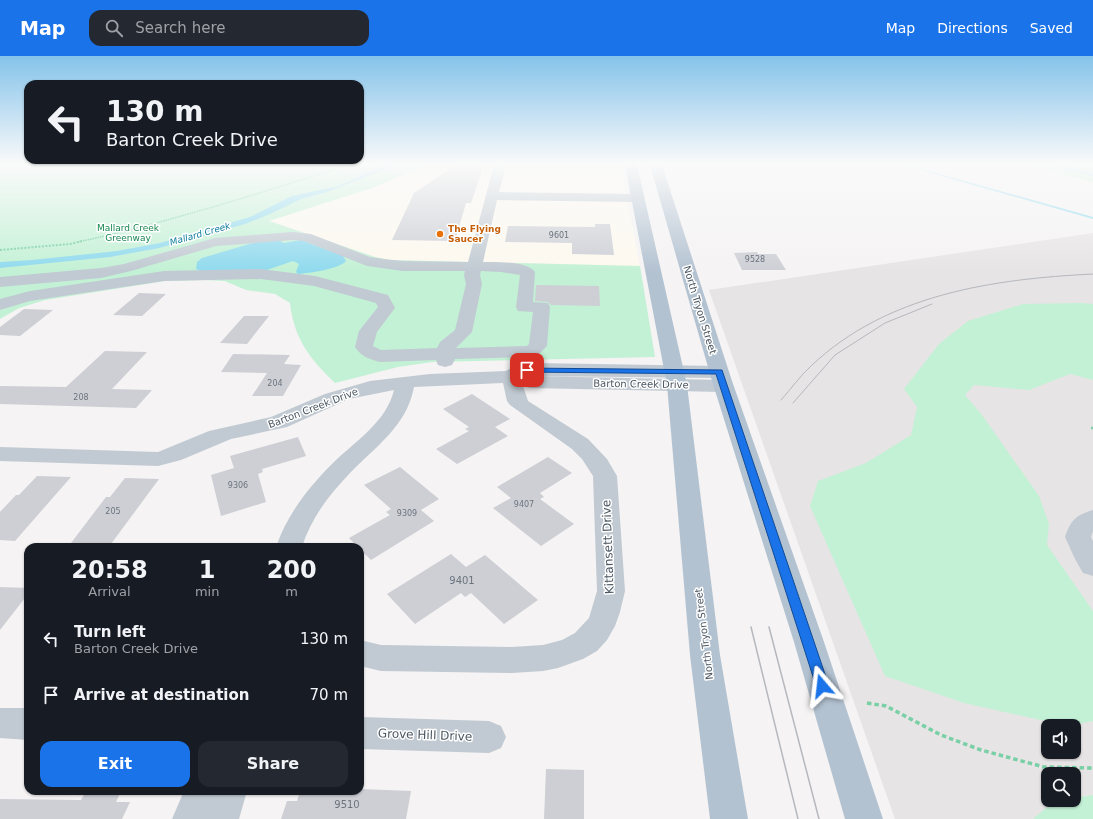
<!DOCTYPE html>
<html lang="en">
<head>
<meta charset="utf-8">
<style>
  :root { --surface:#171b24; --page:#242831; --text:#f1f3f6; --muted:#9ea1a6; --accent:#1a73e8 }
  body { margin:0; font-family:"DejaVu Sans",sans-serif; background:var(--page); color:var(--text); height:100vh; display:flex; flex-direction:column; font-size:15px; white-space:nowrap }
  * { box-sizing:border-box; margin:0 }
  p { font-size:13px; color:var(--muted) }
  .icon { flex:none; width:22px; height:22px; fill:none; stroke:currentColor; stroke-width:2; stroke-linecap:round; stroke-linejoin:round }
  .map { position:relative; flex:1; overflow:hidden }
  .side { position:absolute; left:24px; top:487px; width:340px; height:252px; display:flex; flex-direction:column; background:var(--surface); border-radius:12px; box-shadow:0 1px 3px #0004 }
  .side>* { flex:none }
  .top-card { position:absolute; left:24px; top:24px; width:340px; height:84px; border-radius:12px; box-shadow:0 1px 3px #0004; background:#171b24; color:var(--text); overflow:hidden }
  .fabs { position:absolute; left:1041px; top:663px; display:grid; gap:8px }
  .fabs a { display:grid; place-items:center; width:40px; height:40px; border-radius:8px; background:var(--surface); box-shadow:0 1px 3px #0004; font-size:20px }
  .pin { position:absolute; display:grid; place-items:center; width:34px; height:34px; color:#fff; margin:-17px; border-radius:8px; box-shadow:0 2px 6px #0006 }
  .me { position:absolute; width:44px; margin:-22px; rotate:343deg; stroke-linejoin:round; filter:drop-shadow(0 0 3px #0008) }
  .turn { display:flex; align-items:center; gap:14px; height:84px; padding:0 16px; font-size:18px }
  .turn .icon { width:52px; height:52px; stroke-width:2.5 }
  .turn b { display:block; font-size:28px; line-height:34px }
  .eta { display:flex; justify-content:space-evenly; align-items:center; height:68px; text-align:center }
  .eta b { font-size:24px; font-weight:800; line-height:28px }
  .cta { display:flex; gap:8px; margin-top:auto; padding:8px 16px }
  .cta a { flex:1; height:46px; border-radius:12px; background:var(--accent); color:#fff; font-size:16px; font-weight:800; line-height:46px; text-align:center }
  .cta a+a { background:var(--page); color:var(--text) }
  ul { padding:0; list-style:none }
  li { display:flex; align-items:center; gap:12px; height:56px; padding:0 16px }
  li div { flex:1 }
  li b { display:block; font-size:15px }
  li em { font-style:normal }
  header { display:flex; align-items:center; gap:24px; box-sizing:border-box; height:56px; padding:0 20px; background:var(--accent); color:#fff }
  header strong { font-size:19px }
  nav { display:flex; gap:22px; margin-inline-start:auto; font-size:14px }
  .search { width:280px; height:36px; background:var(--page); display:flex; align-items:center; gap:10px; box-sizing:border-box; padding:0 14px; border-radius:12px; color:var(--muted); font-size:15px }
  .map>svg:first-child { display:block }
  .commercial { fill:#fdf9ef }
  .education { fill:#e6e4e5; fill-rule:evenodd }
  .green { fill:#c3f1d5 }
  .water { fill:#90daee }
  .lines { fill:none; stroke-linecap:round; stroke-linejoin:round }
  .stream { fill:#90daee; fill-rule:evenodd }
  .building { fill:#cdcfd5 }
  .path-far3 { stroke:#7ad0a6; stroke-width:1.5; stroke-dasharray:1.5 1; stroke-linecap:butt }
  .path-far2 { stroke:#7ad0a6; stroke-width:2; stroke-dasharray:2 1.5; stroke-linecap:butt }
  .path-far1 { stroke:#7ad0a6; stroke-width:2.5; stroke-dasharray:3 2; stroke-linecap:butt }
  .path { stroke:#7ad0a6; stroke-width:3.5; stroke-dasharray:4.5 3; stroke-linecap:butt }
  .minor { fill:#c1cad2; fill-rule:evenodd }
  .major { fill:#b3c2d1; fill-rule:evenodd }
  .tram-far1 { stroke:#b5b8bd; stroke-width:1 }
  .tram { stroke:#b5b8bd; stroke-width:1.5 }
  .route { fill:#1a73e8; stroke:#114b97 }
  .food-dot { fill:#e8710a; stroke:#fff; stroke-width:1.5 }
  .labels { text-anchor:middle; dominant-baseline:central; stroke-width:3; stroke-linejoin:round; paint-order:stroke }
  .number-label { font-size:8px; fill:#6b747e }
  .far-park-label { font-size:9px; fill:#17864f; stroke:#fff }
  .far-food-label { font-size:9px; font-weight:bold; fill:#c56008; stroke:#fff; text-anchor:start }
  .far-water-label { font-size:9px; font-style:italic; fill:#0c7c9b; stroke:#fff }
  .street-label { font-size:10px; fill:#4a5661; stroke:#fff }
  .near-number-label { font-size:10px; fill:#6b747e }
  .near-street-label { font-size:12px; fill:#4a5661; stroke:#fff }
</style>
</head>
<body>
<header>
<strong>Map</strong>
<div class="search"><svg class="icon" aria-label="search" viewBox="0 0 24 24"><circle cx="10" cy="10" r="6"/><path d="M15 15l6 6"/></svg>Search here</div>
<nav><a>Map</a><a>Directions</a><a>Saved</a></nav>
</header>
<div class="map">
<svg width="1093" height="763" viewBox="0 0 1093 763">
  <rect width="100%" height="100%" fill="#f5f3f3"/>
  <path class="commercial" d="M427 109H621L640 210 390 204 375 201 268 164 372 132Z"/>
  <path class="education" d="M1093 177V763H895L709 234ZM1048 670H1074V696H1048ZM1048 718H1074V744H1048Z"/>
  <g class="green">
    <path d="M7 109H427L372 132 269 165 375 201 390 204 640 210 655 301 432 306 398 311 335 327C310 303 294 283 290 247L275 238 246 234 225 225 204 224 165 225 45 244 19 252 0 263V112Z"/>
    <path d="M1026 109H1093V126Z"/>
    <path d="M1082 247 1093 248V324L1070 318 1029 334 974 329 965 339 982 359 1039 440 1049 468 1047 489 1093 555V665L1068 670 964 647 885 620 810 450 818 425 866 407 911 379 917 351 904 333 939 288 968 265 1023 248Z"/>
    <path d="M1093 739V763H1033L1054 745 1074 744V742Z"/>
  </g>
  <g class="water">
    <path d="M385 109H396L327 136 301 143 270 158 245 168 159 192 110 201 0 212V206L32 204 117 195 160 187 250 161 292 140 339 130Z"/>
    <path d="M266 183H276L284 187 301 184 343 200 346 205C340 213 309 217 298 218L296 216 299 208 293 205 261 216 201 215 196 213 197 206 202 202Z"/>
  </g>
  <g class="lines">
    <g class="stream">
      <path d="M903 109H908L1093 161V163Z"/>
      <path d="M1050 109H1055L1093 118V120Z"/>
    </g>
  </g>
  <g class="building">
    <path d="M456 109H484L471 147H466L455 185 392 184 414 137Z"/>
    <path d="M595 168H610L614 199 572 198V187L505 186 508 170 595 171Z"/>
    <path d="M757 196 758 198H776L786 214H742L734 197Z"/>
    <path d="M536 229 599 230 600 250 551 249 548 246 535 245Z"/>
    <path d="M139 237 166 238 142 260 113 259Z"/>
    <path d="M24 253 53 254 20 280 0 279V271Z"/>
    <path d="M244 260H269L247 288 220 287Z"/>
    <path d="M105 295 147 296 112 333 152 334 136 352 0 348V330L66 331Z"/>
    <path d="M233 298 290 299 284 308 301 309 283 340H252L267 317 221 316Z"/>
    <path d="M472 338 510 363 495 371 508 380 457 408 436 393 469 375 465 373 469 371 443 353Z"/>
    <path d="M298 381 306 400 262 413 263 416 258 418 266 446 221 460 211 419 234 412 230 400Z"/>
    <path d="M548 401 572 417 540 437 544 441 540 443 574 468 541 490 493 452 511 442 497 431Z"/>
    <path d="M400 411 439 443 421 454 434 465 371 504 360 493V491H358L349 482 390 459 386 456 391 453 364 429Z"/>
    <path d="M37 420 71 421 15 485 0 484V456L16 439H19Z"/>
    <path d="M125 422 159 423 111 488H107L105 491H68L106 441H110Z"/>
    <path d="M451 498 466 511 485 499 538 544 504 568 471 537 465 541 461 537 415 568 387 538Z"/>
    <path d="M0 531 28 532V538L0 574Z"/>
    <path d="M546 713 584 714V763H544Z"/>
    <path d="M360 733 411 735 406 763H281L287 745H297L300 735H360Z"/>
    <path d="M86 735H121L116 746H130L122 763H0V743L81 744Z"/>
  </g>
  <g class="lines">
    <path class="path-far3" d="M78 186C170 166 259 137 349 109"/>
    <path class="path-far2" d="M0 194 70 188 82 185"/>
    <path class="path-far1" d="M1091 372H1093"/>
    <path class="path" d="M867 647 886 650 941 679 981 694 1044 711 1093 712"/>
    <g class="minor">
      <path d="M494 109H506L499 136 637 138 641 139 643 142 641 145 637 146 497 144 483 206C496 206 527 205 535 216L533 246 548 247 550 251 547 290 538 299 531 301 455 303 452 309 445 311 438 309 436 304 380 306C369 303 362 301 355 291L359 275 378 251 376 247 314 230 261 223 164 225 30 245 0 254V243L30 235 164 215 261 213 315 220 388 239 395 252 377 276 373 290 381 294 437 292 440 286 455 274 466 228 464 219 465 215H403L367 210 304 185 293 184 216 190 131 215 101 222 0 231V221L101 212 124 208 215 182 293 176 311 178 370 201 384 203 403 205 468 206ZM481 215 501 216 520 219 516 251 518 255 533 256 529 288 527 290 456 292 472 276 482 228 480 219Z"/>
      <path d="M533 307 719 310 726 312 729 316 726 320 719 322 529 320 723 324 730 326 733 330 730 334 723 336 530 332 523 330 528 345 588 383 607 403 617 420 625 535 620 556 615 570 607 584 597 595 583 603 558 612 543 615 512 617 381 615 360 610V584L381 589 512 591 543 589 562 584 575 577 589 562 597 535 593 420 582 403 572 393 510 349 507 345 503 327 414 331C407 370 375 391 350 417 329 439 311 462 302 491H276C287 459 308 432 332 408 355 385 386 367 394 334L349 343 287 371 231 383 181 404 158 410 0 405V391L158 396 209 375 271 361 325 338 370 325 430 318 506 315 511 312Z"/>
      <path d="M1093 454V475L1091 481 1093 485V520L1083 517 1075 503 1065 481C1071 464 1076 459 1093 454Z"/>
      <path d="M0 652H28V684L0 682Z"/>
      <path d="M360 661 489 665 501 670 506 681 501 692 489 697 360 693Z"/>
      <path d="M184 735H247L239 763H172Z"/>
    </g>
    <g class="major">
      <path d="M625 109H637L687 329 720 599 748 763H710L690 599 667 329Z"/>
      <path d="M650 109H662L732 325 824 586 883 763H845L794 586 712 325Z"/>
    </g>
    <g class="tram-far1">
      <path d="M781 344C791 333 800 320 811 310 887 238 993 223 1093 218"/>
      <path d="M793 347 835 299 885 267 932 248"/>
    </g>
    <g class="tram">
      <path d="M751 571 798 763"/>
      <path d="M769 571 819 763"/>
    </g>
  </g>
  <linearGradient id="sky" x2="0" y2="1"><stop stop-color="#85c3ea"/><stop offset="0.5" stop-color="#fafafa"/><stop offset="1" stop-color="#fafafa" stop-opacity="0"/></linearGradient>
  <rect width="1093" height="216" fill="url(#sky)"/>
  <path class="route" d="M524 312 722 314 829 630 827 635 822 636 818 635 816 630 716 318 527 316H524Z"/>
  <circle class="food-dot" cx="440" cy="178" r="4"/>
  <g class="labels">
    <g class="number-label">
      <text x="559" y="179">9601</text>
      <text x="755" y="203">9528</text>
      <text x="275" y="327">204</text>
      <text x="81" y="341">208</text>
      <text x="238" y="429">9306</text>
      <text x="524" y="448">9407</text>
      <text x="113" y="455">205</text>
      <text x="407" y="457">9309</text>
    </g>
    <g class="far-park-label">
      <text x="128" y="172">Mallard Creek<tspan x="128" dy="10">Greenway</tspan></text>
    </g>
    <g class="far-food-label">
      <text x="448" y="173">The Flying<tspan x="448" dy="10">Saucer</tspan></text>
    </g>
    <g class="far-water-label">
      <text transform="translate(200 178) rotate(-16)">Mallard Creek</text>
    </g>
    <g class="street-label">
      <text transform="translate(700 254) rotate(73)">North Tryon Street</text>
      <text transform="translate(641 328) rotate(1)">Barton Creek Drive</text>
      <text transform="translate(313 352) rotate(-21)">Barton Creek Drive</text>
      <text transform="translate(704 578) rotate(-97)">North Tryon Street</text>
    </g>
    <g class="near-number-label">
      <text x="462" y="524">9401</text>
      <text x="347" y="748">9510</text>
    </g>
    <g class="near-street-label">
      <text transform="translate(608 491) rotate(-92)">Kittansett Drive</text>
      <text transform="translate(425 679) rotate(2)">Grove Hill Drive</text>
    </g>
  </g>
</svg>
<div class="fabs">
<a><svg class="icon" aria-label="sound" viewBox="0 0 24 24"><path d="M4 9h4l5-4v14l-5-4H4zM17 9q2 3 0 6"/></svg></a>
<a><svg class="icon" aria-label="search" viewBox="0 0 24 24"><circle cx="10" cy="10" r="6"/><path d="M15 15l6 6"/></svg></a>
</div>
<div class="pin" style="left:527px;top:314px;background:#d93025"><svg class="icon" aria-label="arrive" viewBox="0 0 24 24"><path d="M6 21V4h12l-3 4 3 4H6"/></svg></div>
<svg class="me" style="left:822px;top:630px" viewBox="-20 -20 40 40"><path d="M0-17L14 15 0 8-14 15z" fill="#1a73e8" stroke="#fff" stroke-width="4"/></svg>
<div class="top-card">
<div class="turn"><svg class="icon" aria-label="left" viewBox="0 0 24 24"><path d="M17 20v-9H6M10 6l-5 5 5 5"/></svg><div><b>130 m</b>Barton Creek Drive</div></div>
</div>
<section class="side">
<div class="eta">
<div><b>20:58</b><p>Arrival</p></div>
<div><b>1</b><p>min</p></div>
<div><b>200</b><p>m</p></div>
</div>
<ul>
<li><svg class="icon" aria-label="left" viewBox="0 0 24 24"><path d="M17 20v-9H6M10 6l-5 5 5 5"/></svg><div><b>Turn left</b><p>Barton Creek Drive</p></div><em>130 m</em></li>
<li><svg class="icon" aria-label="arrive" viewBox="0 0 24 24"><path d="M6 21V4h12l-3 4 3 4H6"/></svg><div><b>Arrive at destination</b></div><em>70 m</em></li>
</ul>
<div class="cta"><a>Exit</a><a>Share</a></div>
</section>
</div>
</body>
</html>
